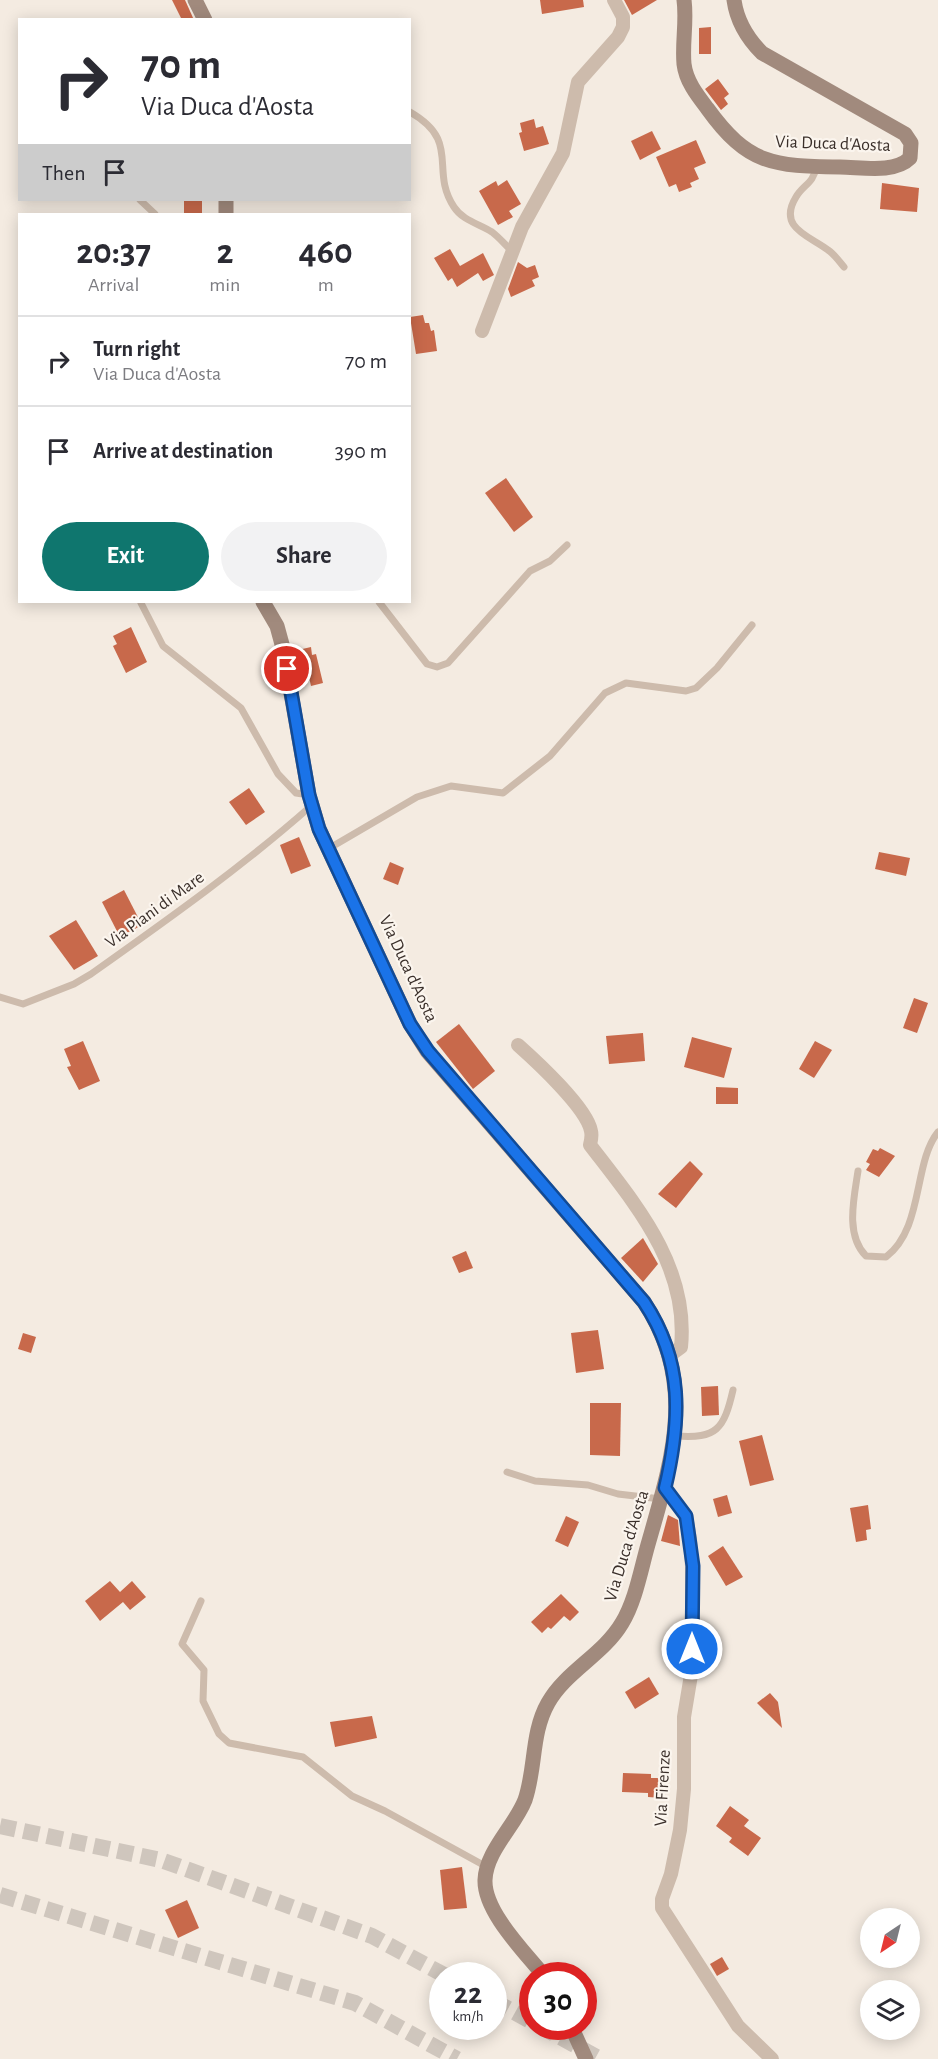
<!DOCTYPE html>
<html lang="en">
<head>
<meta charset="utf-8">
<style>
  :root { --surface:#fff; --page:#f2f2f3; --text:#2b2b33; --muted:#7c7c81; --line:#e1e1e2; --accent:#0f766e }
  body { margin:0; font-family:"Alegreya Sans",sans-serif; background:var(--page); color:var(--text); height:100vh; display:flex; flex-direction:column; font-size:22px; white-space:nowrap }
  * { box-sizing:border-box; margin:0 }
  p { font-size:20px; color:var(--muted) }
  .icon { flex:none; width:33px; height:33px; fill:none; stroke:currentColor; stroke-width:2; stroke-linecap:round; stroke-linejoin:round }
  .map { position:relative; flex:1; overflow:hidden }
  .sheet { position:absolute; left:18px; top:213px; width:393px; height:390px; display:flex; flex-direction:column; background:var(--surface); border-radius:0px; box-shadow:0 3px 15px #0003 }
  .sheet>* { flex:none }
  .hud { position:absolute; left:18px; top:18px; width:393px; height:183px; border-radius:0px; box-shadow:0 3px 15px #0003; background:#fff; color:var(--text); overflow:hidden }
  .needle { width:39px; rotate:215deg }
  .controls { position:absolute; left:860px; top:1908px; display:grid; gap:12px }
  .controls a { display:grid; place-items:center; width:60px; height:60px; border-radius:50%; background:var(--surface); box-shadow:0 3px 15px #0003; font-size:30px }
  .speed { position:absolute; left:429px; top:1962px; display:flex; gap:12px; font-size:30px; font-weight:700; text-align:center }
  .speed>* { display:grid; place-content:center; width:78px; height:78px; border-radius:50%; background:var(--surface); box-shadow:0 3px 15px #0003; line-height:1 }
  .speed small { font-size:15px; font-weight:400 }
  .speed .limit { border:9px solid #d22; background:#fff; color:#111 }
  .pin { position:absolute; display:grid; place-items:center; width:51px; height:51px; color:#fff; margin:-26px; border:3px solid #fff; border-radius:50%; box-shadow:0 2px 6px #0007 }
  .me { position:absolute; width:66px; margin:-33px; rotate:0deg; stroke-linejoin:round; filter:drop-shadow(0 0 4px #0008) }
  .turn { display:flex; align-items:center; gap:21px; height:126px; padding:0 24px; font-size:27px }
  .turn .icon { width:78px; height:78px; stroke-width:2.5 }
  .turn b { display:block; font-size:42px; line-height:51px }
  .then { display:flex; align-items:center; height:57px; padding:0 24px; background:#0003; gap:12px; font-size:22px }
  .eta { display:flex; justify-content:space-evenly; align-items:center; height:102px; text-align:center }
  .eta b { font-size:36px; font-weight:700; line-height:42px }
  .primary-button { display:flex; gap:12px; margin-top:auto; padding:12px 24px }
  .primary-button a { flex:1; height:69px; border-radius:36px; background:var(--accent); color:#fff; font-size:24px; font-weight:700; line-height:69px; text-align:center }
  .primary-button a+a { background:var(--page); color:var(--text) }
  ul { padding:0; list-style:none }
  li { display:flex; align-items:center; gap:18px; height:90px; padding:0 24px; border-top:2px solid var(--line) }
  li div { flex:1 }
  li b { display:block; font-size:22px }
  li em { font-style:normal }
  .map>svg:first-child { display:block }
  .building { fill:#c8694b }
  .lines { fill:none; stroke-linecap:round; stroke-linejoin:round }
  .trunk-tunnel { stroke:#cfc6bd; stroke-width:16; stroke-dasharray:16 8; stroke-linecap:butt }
  .service { stroke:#cdbbac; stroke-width:7 }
  .minor { stroke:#cdbbac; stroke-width:14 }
  .secondary { stroke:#a18a7d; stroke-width:15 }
  .route-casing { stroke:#114b97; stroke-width:15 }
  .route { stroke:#1a73e8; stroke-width:10 }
  .labels { text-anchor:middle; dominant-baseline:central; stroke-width:4.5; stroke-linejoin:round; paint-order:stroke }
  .street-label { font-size:18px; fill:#3b302b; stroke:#fbf5ee }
</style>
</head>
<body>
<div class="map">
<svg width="938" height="2059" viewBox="0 0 938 2059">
  <rect width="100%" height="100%" fill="#f4ebe1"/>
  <g class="building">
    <path d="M172 0H185L194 20H182Z"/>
    <path d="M540 0H583L584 7 542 14Z"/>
    <path d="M624 0H657L632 15Z"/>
    <path d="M711 27V54H699V28Z"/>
    <path d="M718 79 729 94 724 98 728 104 721 110 705 89Z"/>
    <path d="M534 119 536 128 543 126 549 144 524 151 519 133 522 132 520 123Z"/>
    <path d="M652 131 661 149 640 160 631 141Z"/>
    <path d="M696 140 706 163 694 168 699 179 690 183 692 187 679 192 676 184 669 187 656 157Z"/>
    <path d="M507 180 521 204 509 211 513 217 498 225 479 191 496 181 498 186Z"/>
    <path d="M882 183 919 188 917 212 880 209Z"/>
    <rect x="184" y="200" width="18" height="14"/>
    <path d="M450 249 460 266 483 253 494 275 483 281 478 273 457 287 452 278 448 281 434 258Z"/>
    <path d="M518 262 527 268 535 265 539 277 532 280 535 286 511 297 508 289Z"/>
    <path d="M423 315 425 323H429L431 331 434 330 437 351 416 354 410 317Z"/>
    <path d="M506 478 533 517 514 532 485 493Z"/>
    <path d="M131 627 147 662 126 673 113 646 117 644 113 636Z"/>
    <path d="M311 647 312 655 316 654 323 683 311 686 307 668 302 669 298 650Z"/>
    <path d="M249 788 265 812 246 825 229 802Z"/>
    <path d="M299 837 311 866 291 874 280 845Z"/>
    <path d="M879 852 910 858 906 876 875 869Z"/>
    <path d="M390 862 404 868 398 885 383 879Z"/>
    <path d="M124 890 142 925 120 937 102 902Z"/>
    <path d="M76 920 98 956 74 970 49 936Z"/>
    <path d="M914 998 928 1003 917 1033 903 1028Z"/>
    <path d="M459 1024 495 1071 473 1089 436 1042Z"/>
    <path d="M643 1033 645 1061 609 1064 606 1036Z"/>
    <path d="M692 1037 732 1048 724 1078 684 1067Z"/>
    <path d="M83 1041 100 1081 79 1090 67 1067 71 1066 64 1049Z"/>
    <path d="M815 1041 832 1050 814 1078 799 1069Z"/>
    <path d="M716 1087 738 1088V1104H716Z"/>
    <path d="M880 1148 895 1156 879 1177 866 1170 870 1164 866 1162 873 1149 878 1151Z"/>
    <path d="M690 1161 703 1174 676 1208 658 1194Z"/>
    <path d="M643 1238 658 1264 643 1282 621 1258Z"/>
    <path d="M466 1251 473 1268 459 1273 452 1257Z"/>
    <path d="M598 1330 604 1369 576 1373 571 1333Z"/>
    <path d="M23 1333 36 1337 31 1353 18 1349Z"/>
    <path d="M718 1386 719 1415 702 1416 701 1387Z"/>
    <path d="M590 1403H621L620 1456 590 1455Z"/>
    <path d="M762 1435 774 1480 750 1486 739 1441Z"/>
    <path d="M727 1495 732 1513 718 1517 713 1499Z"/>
    <path d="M868 1505 871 1529 866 1530 867 1540 856 1542 850 1508Z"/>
    <path d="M668 1515 678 1520 680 1546 661 1541Z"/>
    <path d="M566 1516 579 1522 568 1547 555 1541Z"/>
    <path d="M723 1546 743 1577 726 1586 708 1556Z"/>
    <path d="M110 1581 120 1592 132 1581 146 1597 130 1610 123 1602 100 1621 85 1601Z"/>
    <path d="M561 1594 579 1612 570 1621 564 1616 551 1629 548 1627 542 1633 531 1622Z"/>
    <path d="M649 1677 659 1694 635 1709 625 1692Z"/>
    <path d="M770 1693 778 1702 782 1728 757 1703Z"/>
    <path d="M372 1716 377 1738 335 1747 330 1722Z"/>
    <path d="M623 1773 651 1774V1778H662V1798L648 1797V1793L622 1792Z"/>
    <path d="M730 1806 749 1820 744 1826 761 1838 748 1856 729 1842 732 1838 716 1826Z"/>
    <path d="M462 1867 467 1908 444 1910 440 1870Z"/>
    <path d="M187 1900 199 1928 178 1938 165 1910Z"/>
    <path d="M722 1957 729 1969 717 1976 710 1964Z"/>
  </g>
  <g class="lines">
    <g class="trunk-tunnel">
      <path d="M0 1826 161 1860 372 1936 446 1976"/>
      <path d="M0 1895 355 2003 457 2059"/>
      <path d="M494 2001 532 2022"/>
      <path d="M540 2026 600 2059"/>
    </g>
    <g class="service">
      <path d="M410 112C462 142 429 169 454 207 463 221 480 224 492 232 500 238 506 246 513 252"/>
      <path d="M816 167C814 183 803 185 796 197 777 228 810 236 828 250 834 254 839 261 844 267"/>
      <path d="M140 200 155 214"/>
      <path d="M379 602 427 664 437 667 448 663 530 571 550 561 567 545"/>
      <path d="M141 603 163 646 241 708 278 774 296 793 309 795"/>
      <path d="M328 849 417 797 451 786 503 793 550 756 605 693 626 683 686 691 696 688 717 668 752 625"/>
      <path d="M0 997 23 1004 74 984 91 974C167 920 242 867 311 806"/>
      <path d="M858 1171C854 1198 845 1235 866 1256L886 1257C924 1228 913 1163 938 1132"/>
      <path d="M676 1436C717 1439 724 1429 733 1390"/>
      <path d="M507 1472 535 1481 588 1485 618 1494 661 1499"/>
      <path d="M201 1601 182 1644 204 1670 203 1701 219 1734 229 1743 303 1757 352 1796 385 1811 487 1867"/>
    </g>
    <g class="minor">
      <path d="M482 331 522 227 563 153 578 82 618 37 623 27V17L614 0"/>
      <path d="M518 1045C536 1061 587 1108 591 1131 592 1135 591 1141 590 1145 636 1205 689 1266 681 1347L670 1355"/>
      <path d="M665 1488 686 1516 690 1539 692 1566V1669L684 1717V1789L680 1830 671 1874 662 1899V1908L738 2026 772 2059"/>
    </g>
    <g class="secondary">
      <path d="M195 0 205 20"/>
      <path d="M684 0C687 21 682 43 684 64 686 81 697 95 707 108 748 165 773 166 840 167 861 167 894 174 910 158L911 143 905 134 762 53C747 38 737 22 734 0"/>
      <path d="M226 200V214"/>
      <path d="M263 602 277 626 283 648 309 795 319 829 410 1024 427 1051 644 1302C697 1382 673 1457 649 1541 641 1568 636 1600 622 1623 603 1655 566 1671 548 1703 531 1733 536 1768 525 1800 515 1826 486 1851 485 1880 484 1912 525 1952 544 1976"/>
      <path d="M571 2026 586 2059"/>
    </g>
  </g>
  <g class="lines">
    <g class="route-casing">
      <path id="route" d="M287 669 309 795 319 829 410 1024 428 1051 644 1302C684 1362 681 1420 665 1488L686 1516 693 1566 692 1649"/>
    </g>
    <use href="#route" class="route"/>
  </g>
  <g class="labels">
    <g class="street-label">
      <text transform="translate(833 144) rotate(2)">Via Duca d'Aosta</text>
      <text transform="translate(155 910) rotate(-36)">Via Piani di Mare</text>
      <text transform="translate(408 969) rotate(65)">Via Duca d'Aosta</text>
      <text transform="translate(627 1546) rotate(-73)">Via Duca d'Aosta</text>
      <text transform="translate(663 1788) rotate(-87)">Via Firenze</text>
    </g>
  </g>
</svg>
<div class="controls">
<a><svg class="needle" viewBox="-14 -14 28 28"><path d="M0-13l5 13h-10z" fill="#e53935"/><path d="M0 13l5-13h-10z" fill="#7c7c81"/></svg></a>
<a><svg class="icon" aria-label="layers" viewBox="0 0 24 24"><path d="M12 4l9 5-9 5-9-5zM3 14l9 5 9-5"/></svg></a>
</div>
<div class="speed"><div>22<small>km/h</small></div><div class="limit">30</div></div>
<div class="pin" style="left:287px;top:669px;background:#d93025"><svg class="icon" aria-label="arrive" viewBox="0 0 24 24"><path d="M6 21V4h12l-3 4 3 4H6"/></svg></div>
<svg class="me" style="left:692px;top:1649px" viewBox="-20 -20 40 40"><circle r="17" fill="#1a73e8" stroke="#fff" stroke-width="3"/><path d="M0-11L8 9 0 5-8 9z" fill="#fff"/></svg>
<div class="hud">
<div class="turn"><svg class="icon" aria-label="right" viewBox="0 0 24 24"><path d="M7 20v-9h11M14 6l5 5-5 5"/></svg><div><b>70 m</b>Via Duca d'Aosta</div></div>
<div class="then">Then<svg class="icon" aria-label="arrive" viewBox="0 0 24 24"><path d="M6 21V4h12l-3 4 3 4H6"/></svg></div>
</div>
<section class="sheet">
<div class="eta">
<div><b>20:37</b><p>Arrival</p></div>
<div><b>2</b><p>min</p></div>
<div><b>460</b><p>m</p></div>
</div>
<ul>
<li><svg class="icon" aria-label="right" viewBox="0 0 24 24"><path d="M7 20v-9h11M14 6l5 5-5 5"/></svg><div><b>Turn right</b><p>Via Duca d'Aosta</p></div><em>70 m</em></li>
<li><svg class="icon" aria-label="arrive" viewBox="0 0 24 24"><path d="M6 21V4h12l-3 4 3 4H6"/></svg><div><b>Arrive at destination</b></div><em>390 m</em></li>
</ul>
<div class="primary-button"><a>Exit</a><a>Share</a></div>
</section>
</div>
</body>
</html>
